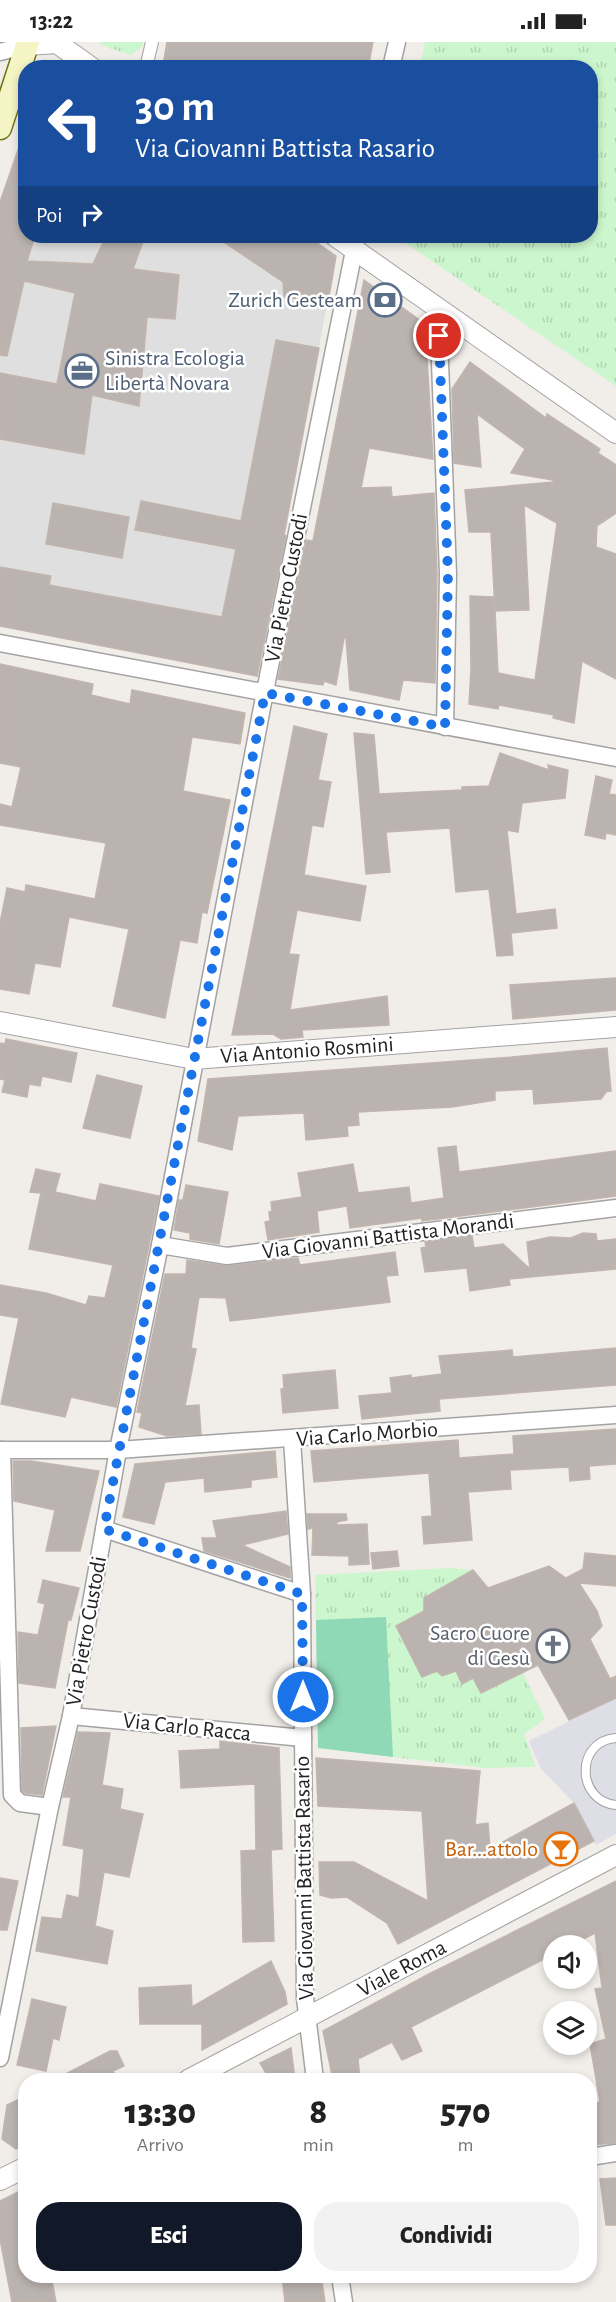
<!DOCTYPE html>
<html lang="it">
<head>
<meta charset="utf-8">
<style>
  :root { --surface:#fff; --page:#f2f2f2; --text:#222; --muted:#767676; --accent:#111827 }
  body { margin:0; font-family:"Alegreya Sans",sans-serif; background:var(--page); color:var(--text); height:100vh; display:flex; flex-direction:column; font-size:22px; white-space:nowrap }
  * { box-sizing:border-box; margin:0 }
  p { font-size:20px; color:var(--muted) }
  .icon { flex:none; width:33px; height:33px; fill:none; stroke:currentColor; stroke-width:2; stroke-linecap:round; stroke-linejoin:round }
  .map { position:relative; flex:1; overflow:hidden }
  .sheet { position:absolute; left:18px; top:2031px; width:579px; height:210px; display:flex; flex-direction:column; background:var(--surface); border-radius:24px; box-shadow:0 3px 9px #0003 }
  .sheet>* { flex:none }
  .banner { position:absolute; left:18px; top:18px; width:580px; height:183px; border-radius:24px; box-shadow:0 3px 9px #0003; background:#1a4fa0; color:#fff; overflow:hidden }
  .controls { position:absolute; left:543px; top:1893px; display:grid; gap:12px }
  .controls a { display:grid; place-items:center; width:54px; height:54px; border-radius:50%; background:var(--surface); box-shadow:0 3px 9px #0003; font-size:30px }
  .pin { position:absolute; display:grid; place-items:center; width:51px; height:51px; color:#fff; margin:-26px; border:3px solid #fff; border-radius:50%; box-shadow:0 2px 6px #0007 }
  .me { position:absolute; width:66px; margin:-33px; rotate:0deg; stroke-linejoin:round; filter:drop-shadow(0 0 4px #0008) }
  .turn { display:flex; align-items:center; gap:21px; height:126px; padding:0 18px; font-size:27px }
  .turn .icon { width:78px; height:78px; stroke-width:2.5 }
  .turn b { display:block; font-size:42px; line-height:51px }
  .then { display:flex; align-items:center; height:57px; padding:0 18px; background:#0003; gap:12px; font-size:22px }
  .eta { display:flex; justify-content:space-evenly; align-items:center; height:102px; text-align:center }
  .eta b { font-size:36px; font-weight:800; line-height:42px }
  .primary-button { display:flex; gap:12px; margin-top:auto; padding:12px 18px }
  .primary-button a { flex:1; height:69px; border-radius:24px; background:var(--accent); color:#fff; font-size:24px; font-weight:800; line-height:69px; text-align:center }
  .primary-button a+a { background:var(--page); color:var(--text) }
  .status { display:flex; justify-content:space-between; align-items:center; height:42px; padding:0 30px; background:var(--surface); direction:ltr }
  .status svg { height:16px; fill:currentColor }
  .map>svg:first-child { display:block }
  .residential { fill:#e0dfdf }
  .park { fill:url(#park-tufts) }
  .pitch { fill:#8fd9b7 }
  .plaza { fill:#dedee7 }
  .building { fill:#bbb3af; stroke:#c2b5ad; stroke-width:1.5; fill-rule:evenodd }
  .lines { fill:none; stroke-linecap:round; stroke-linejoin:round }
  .service-casing { stroke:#a3a3a3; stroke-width:10 }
  .pedestrian-casing { stroke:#a3a3a3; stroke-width:14 }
  .minor-casing { stroke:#a3a3a3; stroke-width:19 }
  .tertiary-casing { stroke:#a3a3a3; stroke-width:22 }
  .secondary-casing { stroke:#6f730f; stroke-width:25 }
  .service { stroke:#fff; stroke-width:8 }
  .pedestrian { stroke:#fff; stroke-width:12 }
  .minor { stroke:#fff; stroke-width:16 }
  .tertiary { stroke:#fff; stroke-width:20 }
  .secondary { stroke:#f5f4c4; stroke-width:22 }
  .route { stroke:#1a73e8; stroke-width:10; stroke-dasharray:0 18 }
  .labels { text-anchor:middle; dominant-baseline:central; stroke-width:5; stroke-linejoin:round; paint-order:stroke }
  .service-label { font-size:22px; fill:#4e5e75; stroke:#fff; text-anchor:end }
  .street-label { font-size:22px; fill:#222; stroke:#fff }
  .worship-label { font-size:22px; fill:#5b616d; stroke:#fff; text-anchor:end }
  .food-label { font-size:22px; fill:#c56008; stroke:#fff; text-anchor:end }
</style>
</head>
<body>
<div class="status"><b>13:22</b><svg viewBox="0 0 49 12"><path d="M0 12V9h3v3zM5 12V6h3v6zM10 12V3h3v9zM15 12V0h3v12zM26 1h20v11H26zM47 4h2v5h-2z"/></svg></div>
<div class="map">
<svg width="616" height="2260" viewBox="0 0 616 2260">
  <defs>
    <pattern id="park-tufts" width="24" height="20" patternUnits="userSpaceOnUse" patternTransform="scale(1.5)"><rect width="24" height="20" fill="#ccf6cd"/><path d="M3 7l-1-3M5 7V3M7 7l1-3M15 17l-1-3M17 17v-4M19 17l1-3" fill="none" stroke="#afd3b0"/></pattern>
  </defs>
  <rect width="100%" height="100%" fill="#f1eeea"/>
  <path class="residential" d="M25 86 26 194H307L336 214 257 635 0 584V160Z"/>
  <g class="park">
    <path d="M99 0H143L142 5 131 13 101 3Z"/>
    <path d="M425 0H616V344L395 194H591V26L420 25Z"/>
    <path d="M450 1526 473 1528 480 1536 466 1545 513 1635 523 1631 545 1677 524 1692 536 1725 485 1726 318 1706 315 1533Z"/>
  </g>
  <path class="pitch" d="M386 1575 393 1715 318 1706 316 1578Z"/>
  <path class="plaza" d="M616 1656V1792L596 1803 574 1761 541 1727 529 1699Z"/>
  <g class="building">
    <path d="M167 0H373L368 26H204L164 18Z"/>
    <path d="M23 94H26V194H35L27 219 93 222 106 194H145L133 227 179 233 175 277 147 275 139 364 92 353 84 412 0 397V331L57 342 75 251 24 239 7 314 0 313V160Z"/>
    <path d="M215 194H307L336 214 328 261 284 255 283 240Z"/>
    <path d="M364 238 425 282 433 417 369 406 361 446 391 445 392 455 434 451 437 532 435 641 403 638 399 658 350 648 346 596H344L336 643 324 639 323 643 278 637 306 498 313 499Z"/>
    <path d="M276 298 319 306 284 493 286 494 257 634 0 584V525L51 534 49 543 222 575 236 507 135 488 141 459 241 479Z"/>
    <path d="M470 320 546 376 547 372 600 407 598 411 616 423V471L597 484 596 505 616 512V637L582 619 574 681 553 676 554 673 499 663 498 667 469 662 471 627 470 554 494 555 495 569 491 490H469L465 448 553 440V438L511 431 525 407 477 372 481 425 454 421 452 347ZM524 463 557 481 535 638 498 631 495 569 529 568Z"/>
    <path d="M53 461 129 475 122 516 46 502Z"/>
    <path d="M0 622 93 642 91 653 130 662 132 648 245 671 240 702 192 695 183 749 230 758 207 871 202 870 197 901 180 898 165 976 113 964 129 887 69 875 60 925 35 921 29 952 0 947V881L7 846 25 850 26 843 95 857 106 801 0 783V762L12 765 21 725 0 721Z"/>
    <path d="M294 684 327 692 318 738 331 740 323 785 312 783 304 833 366 844 360 879 297 868 289 912 299 913 290 968 387 954 389 983 302 988 303 995 281 997 273 992 232 993Z"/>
    <path d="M354 691 374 693 379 752 462 748V745L489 744 500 711 549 728 548 723 568 728 565 756 522 761 518 790 507 788 516 872 555 867 557 886 511 891 513 913 497 914 489 847 456 850 450 786 386 790 390 830 366 832Z"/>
    <path d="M596 734 612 738 609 752 616 753V793L606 791 605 797 585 793Z"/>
    <path d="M616 936V968L513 977 510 943Z"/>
    <path d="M6 997 77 1011 71 1040 42 1034 40 1044 29 1042 27 1055 2 1050 5 1038 0 1037V1001L5 1002Z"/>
    <path d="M607 1006 611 1049 606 1050 601 1057 534 1062 533 1047 495 1049V1058L452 1065 358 1070 359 1083 347 1084 348 1094 306 1098 304 1071 238 1074 232 1108 198 1099 208 1037 512 1015Z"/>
    <path d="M97 1033 142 1044 130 1096 83 1086Z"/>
    <path d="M456 1104 459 1130 616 1109V1154L422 1179V1176L350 1186 347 1164 317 1169 319 1190 268 1198 265 1180 270 1179 269 1170 272 1169 271 1160 302 1155 298 1131 353 1122 358 1151 409 1145 411 1161 444 1156 438 1106Z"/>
    <path d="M36 1127 60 1132 55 1150 96 1159 100 1142 159 1154 116 1365 71 1355 65 1375 1 1362 19 1276 0 1273V1243L46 1251 86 1263 89 1254 105 1256 113 1223 29 1207 41 1151 30 1150Z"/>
    <path d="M186 1143 228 1150 219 1202 190 1197V1191L174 1188 179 1158H183Z"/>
    <path d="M583 1191 596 1192 597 1199 616 1197V1227L509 1237 510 1243 470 1249 467 1226 425 1230 421 1206 426 1205 425 1200 472 1194 474 1206 503 1202 530 1227 527 1200 550 1195 571 1196Z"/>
    <path d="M395 1210 398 1233 386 1234 390 1260 230 1279 226 1256 199 1255 191 1306 196 1307 185 1364 199 1363 201 1392 167 1394 139 1385 142 1371 137 1370 165 1232H186L187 1218 228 1224 298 1216 300 1223Z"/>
    <path d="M616 1306V1343L439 1357 440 1369 362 1377 359 1354 392 1351 390 1336 411 1333V1336L442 1332 439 1314 512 1308 513 1315Z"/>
    <path d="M335 1328 338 1366 283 1371 281 1347H284L283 1333Z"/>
    <path d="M616 1387V1422L589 1424 590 1437 570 1439 569 1425 510 1428 511 1447 468 1450 472 1498 424 1502 422 1475 432 1474 429 1431 314 1440 311 1409 458 1398 459 1416 514 1412 513 1394Z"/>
    <path d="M275 1409 277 1435 251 1438V1445L205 1450 204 1436 165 1440 154 1482 123 1475 135 1422Z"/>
    <path d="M13 1419H31L99 1429 80 1509H46L55 1468 14 1459Z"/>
    <path d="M286 1469 288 1492 242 1503 290 1525V1536L204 1509 202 1496H217L213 1479Z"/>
    <path d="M307 1472H346L347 1478 337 1480V1483L367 1482 369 1522 349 1523V1514L312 1513 313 1486 308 1487Z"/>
    <path d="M397 1509 399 1524 373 1527 371 1511Z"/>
    <path d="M585 1511 616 1514V1544L579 1541 597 1569 602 1584 590 1597 610 1637 616 1634V1656L569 1678 538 1623 481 1651 473 1636 462 1642 456 1629 442 1634 437 1629 422 1635 396 1584 424 1569V1556L473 1528 488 1546 549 1524 566 1536 583 1527Z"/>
    <path d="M43 1538 79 1546 71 1578H68L55 1646 19 1641 18 1590 38 1593 45 1562 38 1560Z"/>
    <path d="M56 1684 42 1753 25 1751 22 1749 21 1686Z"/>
    <path d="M78 1690 110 1691 102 1743 123 1747 120 1767 143 1772 129 1835 104 1830 95 1884 113 1889 107 1922 36 1909 42 1875 62 1877 67 1853 79 1856 84 1807 63 1803 71 1755H63Z"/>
    <path d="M220 1699 279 1706 282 1807 271 1808 274 1899 243 1900 241 1809 264 1808H256L255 1742 181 1746 179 1709 220 1707Z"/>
    <path d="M316 1716 480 1729 475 1783 488 1781 490 1807 574 1761 594 1799 398 1902 387 1881 347 1855 331 1856 320 1853 319 1820H354L428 1859 422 1769 318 1764Z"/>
    <path d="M0 1836 18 1839 7 1888H0Z"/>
    <path d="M616 1839V2101L590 2103V2062L600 2060 590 2002 606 1997 595 1947 602 1946 595 1891 570 1904H554V1912L411 1985 422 2009 402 2018 392 2000 358 2017 360 2038H333L323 1989 429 1932Z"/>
    <path d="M271 1919 285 1950 287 1962 202 2008V1982H140L139 1946 191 1943 192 1965Z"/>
    <path d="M32 1957 66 1965 59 1998 53 1996 46 2029 17 2023Z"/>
    <path d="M291 2006 295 2038H270L260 2021Z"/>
    <path d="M110 2009H117L124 2024 113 2029 118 2038H54Z"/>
    <path d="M26 2054V2102L16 2107 2 2097 7 2063Z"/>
    <path d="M616 2136V2183H606L600 2137Z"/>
    <path d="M26 2146V2234H51L56 2260H12L0 2197V2159Z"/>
    <path d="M282 2234H321L325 2260H285Z"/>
  </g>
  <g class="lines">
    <g class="service-casing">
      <path id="service" d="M616 1696C575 1699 576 1759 616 1763"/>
    </g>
    <g class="pedestrian-casing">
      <path id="pedestrian" d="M146 26 152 0"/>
    </g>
    <g class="minor-casing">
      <g id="minor">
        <path d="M0 10 27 3"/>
        <path d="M391 26 397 0"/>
        <path d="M438 267 448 532 445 685"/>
        <path d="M0 601 616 716"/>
        <path d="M160 1203 227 1214 616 1166"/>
        <path d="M292 1397 302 1552 305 1956 315 2038"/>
        <path d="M0 1408H118L616 1373"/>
        <path d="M2 1408 12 1753 20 1761 50 1765"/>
        <path d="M104 1487 302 1552"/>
        <path d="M71 1674 303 1696"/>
        <path d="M0 2016 50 1765 71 1674 118 1408 160 1203 268 634 357 194"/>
        <path d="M590 2115 616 2111"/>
        <path d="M340 2234 344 2260"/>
      </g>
    </g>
    <g class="tertiary-casing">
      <g id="tertiary">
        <path d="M27 3 57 1 92 26"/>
        <path d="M335 194 616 391"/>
        <path d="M0 980 194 1017 616 985"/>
        <path d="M188 2038 616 1813"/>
        <path d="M0 2138 26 2125"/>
      </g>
    </g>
    <g class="secondary-casing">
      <path id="secondary" d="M0 86 28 0"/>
    </g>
    <use href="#service" class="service"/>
    <use href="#pedestrian" class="pedestrian"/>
    <use href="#minor" class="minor"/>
    <use href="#tertiary" class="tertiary"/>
    <use href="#secondary" class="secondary"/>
  </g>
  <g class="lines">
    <path class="route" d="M303 1655 302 1552 104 1487 265 651 445 685 448 532 439 294"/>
  </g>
  <defs>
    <g id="bank-ring" transform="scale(1.725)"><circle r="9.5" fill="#fff" stroke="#5c6f8a" stroke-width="1.5"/><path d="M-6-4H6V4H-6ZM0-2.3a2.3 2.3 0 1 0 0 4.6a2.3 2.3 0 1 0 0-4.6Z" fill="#5c6f8a"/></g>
    <g id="office-ring" transform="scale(1.725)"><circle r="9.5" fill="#fff" stroke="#5c6f8a" stroke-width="1.5"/><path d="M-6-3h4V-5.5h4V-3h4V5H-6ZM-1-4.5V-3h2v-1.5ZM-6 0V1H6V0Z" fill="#5c6f8a"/></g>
    <g id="church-ring" transform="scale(1.725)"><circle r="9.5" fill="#fff" stroke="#6b7280" stroke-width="1.5"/><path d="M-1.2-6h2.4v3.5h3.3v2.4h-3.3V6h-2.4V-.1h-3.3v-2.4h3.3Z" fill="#6b7280"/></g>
    <g id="bar-ring" transform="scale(1.725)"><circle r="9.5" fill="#fff" stroke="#e8710a" stroke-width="1.5"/><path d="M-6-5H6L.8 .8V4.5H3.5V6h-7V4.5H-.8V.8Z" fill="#e8710a"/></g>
  </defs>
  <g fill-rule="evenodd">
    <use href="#bank-ring" x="385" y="258"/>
    <use href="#office-ring" x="82" y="329"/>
    <use href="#church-ring" x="553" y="1604"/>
    <use href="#bar-ring" x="561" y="1807"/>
  </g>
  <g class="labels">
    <g class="service-label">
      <text x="362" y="258">Zurich Gesteam</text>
      <text x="105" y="316" text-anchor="start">Sinistra Ecologia<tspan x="105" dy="25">Libertà Novara</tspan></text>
    </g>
    <g class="street-label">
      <text transform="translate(286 546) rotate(-79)">Via Pietro Custodi</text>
      <text transform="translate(307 1008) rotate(-4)">Via Antonio Rosmini</text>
      <text transform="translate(388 1194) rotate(-7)">Via Giovanni Battista Morandi</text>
      <text transform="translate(367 1392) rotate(-4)">Via Carlo Morbio</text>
      <text transform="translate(86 1589) rotate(-80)">Via Pietro Custodi</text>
      <text transform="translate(187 1685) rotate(6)">Via Carlo Racca</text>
      <text transform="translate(304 1836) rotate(-91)">Via Giovanni Battista Rasario</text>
      <text transform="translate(402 1926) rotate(-28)">Viale Roma</text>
    </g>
    <g class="worship-label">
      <text x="530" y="1591">Sacro Cuore<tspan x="530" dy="25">di Gesù</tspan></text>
    </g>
    <g class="food-label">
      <text x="538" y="1807">Bar...attolo</text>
    </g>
  </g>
</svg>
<div class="controls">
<a><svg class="icon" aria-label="sound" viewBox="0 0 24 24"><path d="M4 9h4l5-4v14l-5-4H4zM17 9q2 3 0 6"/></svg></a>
<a><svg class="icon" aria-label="layers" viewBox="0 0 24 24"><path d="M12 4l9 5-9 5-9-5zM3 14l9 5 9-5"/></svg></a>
</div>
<div class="pin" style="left:439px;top:294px;background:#d93025"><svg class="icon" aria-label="arrive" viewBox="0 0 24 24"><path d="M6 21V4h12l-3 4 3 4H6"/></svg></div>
<svg class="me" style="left:303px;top:1655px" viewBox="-20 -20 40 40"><circle r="17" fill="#1a73e8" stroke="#fff" stroke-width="3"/><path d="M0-11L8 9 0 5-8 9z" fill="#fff"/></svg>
<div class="banner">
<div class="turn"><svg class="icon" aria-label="left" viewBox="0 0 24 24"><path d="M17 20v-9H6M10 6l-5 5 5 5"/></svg><div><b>30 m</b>Via Giovanni Battista Rasario</div></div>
<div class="then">Poi<svg class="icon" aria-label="right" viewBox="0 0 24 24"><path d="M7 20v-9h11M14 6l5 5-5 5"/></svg></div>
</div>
<section class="sheet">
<div class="eta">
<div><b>13:30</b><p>Arrivo</p></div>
<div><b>8</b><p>min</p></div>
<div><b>570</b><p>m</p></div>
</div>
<div class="primary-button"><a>Esci</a><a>Condividi</a></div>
</section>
</div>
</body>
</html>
